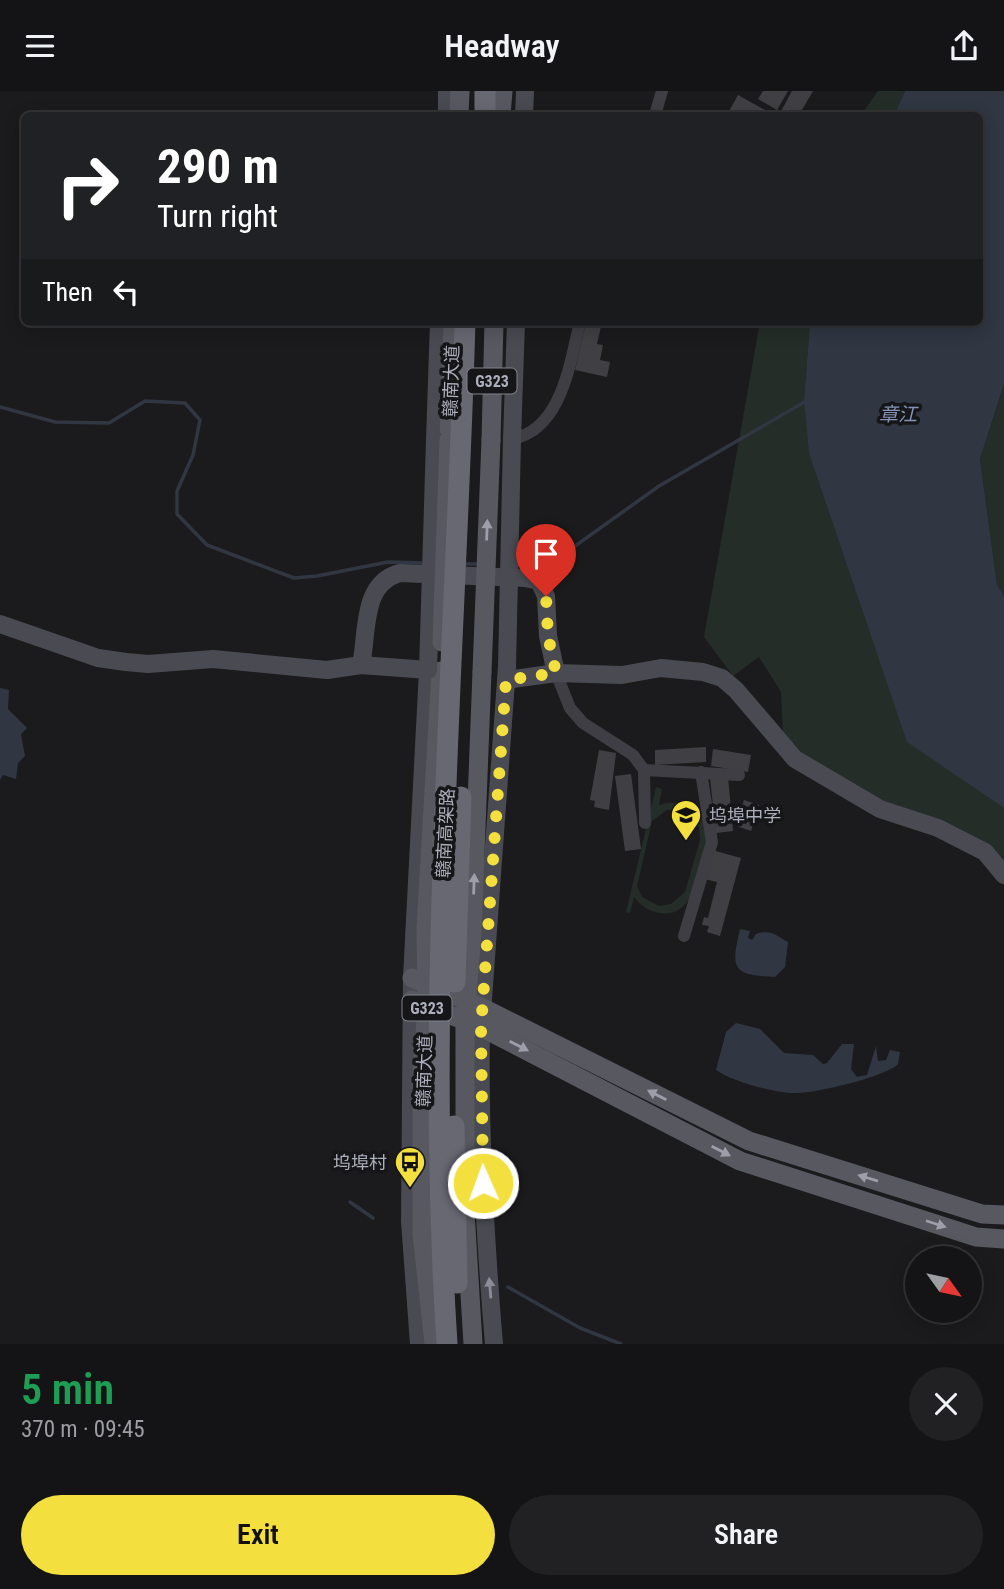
<!DOCTYPE html>
<html lang="en">
<head>
<meta charset="utf-8">
<style>
  :root { --surface:#141416; --page:#212123; --text:#f1f3f6; --muted:#9d9ea1; --line:#333335; --accent:#f3df3d }
  body { margin:0; font-family:"Roboto Condensed","Noto Sans SC",sans-serif; background:var(--page); color:var(--text); height:100vh; display:flex; flex-direction:column; font-size:26px; white-space:nowrap }
  * { box-sizing:border-box; margin:0 }
  p { font-size:23px; color:var(--muted) }
  .icon { flex:none; width:38px; height:38px; fill:none; stroke:currentColor; stroke-width:2; stroke-linecap:round; stroke-linejoin:round }
  .map { position:relative; height:1253px; overflow:hidden }
  .sheet { display:flex; flex-direction:column; background:var(--surface); flex:1 }
  .sheet>* { flex:none }
  .banner { position:absolute; left:21px; top:21px; width:962px; height:214px; border-radius:10px; box-shadow:0 4px 18px #0003,0 0 0 2px var(--line); background:#202124; color:#fff; overflow:hidden }
  .needle { width:46px; rotate:123deg }
  .fabs { position:absolute; left:905px; top:1155px; display:grid; gap:14px }
  .fabs a { display:grid; place-items:center; width:77px; height:77px; border-radius:50%; background:var(--surface); box-shadow:0 4px 18px #0003,0 0 0 2px var(--line); font-size:35px }
  .pin { position:absolute; display:grid; place-items:center; width:60px; height:60px; color:#fff; margin:-72px -30px; border-radius:50% 50% 50% 0; rotate:-45deg; box-shadow:0 0 7px #0007 }
  .pin .icon { rotate:45deg }
  .me { position:absolute; width:77px; margin:-38px; rotate:358deg; stroke-linejoin:round; filter:drop-shadow(0 0 5px #0008) }
  .turn { display:flex; align-items:center; gap:24px; height:147px; padding:0 21px; font-size:32px }
  .turn .icon { width:91px; height:91px; stroke-width:2.5 }
  .turn b { display:block; font-size:49px; line-height:60px }
  .then { display:flex; align-items:center; height:66px; padding:0 21px; background:#0003; gap:14px; font-size:26px }
  .round { display:grid; place-items:center; flex:none; width:74px; height:74px; border-radius:37px; background:var(--page) }
  .headline { display:flex; align-items:center; justify-content:space-between; height:119px; padding:0 21px }
  h1 { font-size:42px; font-weight:600; line-height:52px; color:#1e9e55 }
  .cta { display:flex; gap:14px; margin-top:auto; padding:14px 21px }
  .cta a { flex:1; height:80px; border-radius:42px; background:var(--accent); color:#111; font-size:28px; font-weight:600; line-height:80px; text-align:center }
  .cta a+a { background:var(--page); color:var(--text) }
  header { display:flex; justify-content:space-between; align-items:center; height:91px; padding:0 21px; background:var(--surface); font-size:32px; font-weight:600 }
  .map>svg:first-child { display:block }
  .green { fill:#242d27; fill-rule:evenodd }
  .water { fill:#303642 }
  .lines { fill:none; stroke-linecap:round; stroke-linejoin:round }
  .stream { stroke:#303642; stroke-width:3.5 }
  .building { fill:#404044 }
  .street { stroke:#3e3e44; stroke-width:12 }
  .secondary { stroke:#4a4a52; stroke-width:18 }
  .primary { stroke:#585861; stroke-width:19 }
  .highway { stroke:#686873; stroke-width:21 }
  .secondary-bridge { stroke:#4a4a52; stroke-width:18 }
  .primary-bridge { stroke:#585861; stroke-width:19 }
  .highway-bridge { stroke:#686873; stroke-width:21 }
  .oneway { fill:#9c9eaa }
  .oneway2 { fill:#8a8c97 }
  .route { stroke:#f3df3d; stroke-width:12; stroke-dasharray:0 21.6 }
  .labels { text-anchor:middle; dominant-baseline:central; stroke-width:7; stroke-linejoin:round; paint-order:stroke }
  .shield { fill:#161618; stroke:#80818b; stroke-width:2 }
  .shield-label { font-size:16px; font-weight:bold; fill:#adafbc }
  .street-label { font-size:18px; fill:#adafbc; stroke:#161618 }
  .poi-label { font-size:18px; fill:#adafbc; stroke:#161618; text-anchor:start }
  .water-label { font-size:19px; font-style:italic; fill:#8594b7; stroke:#161618 }
</style>
</head>
<body>
<header><svg class="icon" aria-label="menu" viewBox="0 0 24 24"><path d="M4 6h16M4 12h16M4 18h16"/></svg>Headway<svg class="icon" aria-label="share" viewBox="0 0 24 24"><path d="M12 15V3M7 8l5-5 5 5M5 13v7h14v-7"/></svg></header>
<div class="map">
<svg width="1004" height="1253" viewBox="0 0 1004 1253">
  <rect width="100%" height="100%" fill="#1b1b1d"/>
  <g class="green">
    <path d="M878 0H905L894 24H861Z"/>
    <path d="M760 231H810L804 308 907 650 1004 717V772L887 715 814 674 783 642 781 601 759 566 733 585 704 546Z"/>
    <path d="M1004 293V505L997 495 980 368Z"/>
    <path d="M656 696 662 698 659 714C682 707 710 716 709 745 709 755 702 767 699 777 696 787 694 799 689 808 676 831 647 824 634 806L630 822 626 821ZM667 719H680L691 725 699 736 700 749 685 801 671 813 659 815 642 806 637 795 652 730Z"/>
  </g>
  <g class="water">
    <path d="M905 0H1004V293L980 368 997 494 1004 505V717L907 651 809 362 804 308 810 231H980V24H894Z"/>
    <path d="M0 597 9 599 8 618 27 637 21 643 25 665 18 672 16 688 3 684 0 689Z"/>
    <path d="M740 838 750 840 748 847 752 849 756 843C771 838 777 845 788 851L785 876 775 886C731 884 731 877 740 838Z"/>
    <path d="M736 932 760 938 784 962 813 964 823 973 827 972 842 953H854L851 978 857 986 867 984 876 955 878 970 886 969 890 959 900 961 898 973C886 986 813 1003 794 1002 774 1002 731 990 716 979L726 941Z"/>
  </g>
  <g class="lines">
    <g class="stream">
      <path d="M0 316 55 331 109 332 145 310 185 312 200 329 193 364 177 400V423L207 454 294 487 317 485 388 471 425 472"/>
      <path d="M465 473H481"/>
      <path d="M514 474H537L557 468 659 395 808 309"/>
      <path d="M350 1111 373 1127"/>
      <path d="M508 1196 580 1237 621 1253"/>
    </g>
  </g>
  <g class="building">
    <path d="M763 0H788L777 19 758 8Z"/>
    <path d="M792 0H813L799 24H784L780 22Z"/>
    <path d="M738 4 774 24H732L728 22Z"/>
    <path d="M586 231H602L597 253 603 254 600 269 610 271 607 286 575 279Z"/>
    <path d="M706 656V671L655 674V659Z"/>
    <path d="M713 658 751 664 748 681 711 675Z"/>
    <path d="M599 659 616 662 609 719 594 716 595 710 590 709Z"/>
    <path d="M631 683 641 758 625 760 615 685Z"/>
    <path d="M728 686 733 740 716 742 710 687Z"/>
    <path d="M744 709 759 714 751 740 736 735Z"/>
    <path d="M712 759 741 767 720 845 707 841 709 835 702 834 704 826 708 827 717 791 704 788Z"/>
  </g>
  <g class="lines">
    <g class="street">
      <path d="M655 24 662 0"/>
      <path d="M512 348C562 339 570 271 580 231"/>
      <path d="M556 582 570 617 583 632 633 664 644 679 645 732"/>
      <path d="M644 679 739 684"/>
      <path d="M684 845 712 751 701 681"/>
    </g>
    <g class="secondary">
      <path d="M447 24V0"/>
      <path d="M524 24 525 0"/>
      <path d="M512 348 516 231"/>
      <path d="M435 349 439 231"/>
      <path d="M0 533 98 567 126 571 148 573 213 568 327 579 361 574 428 579 412 887 410 1130 419 1253"/>
      <path d="M361 574C368 542 361 492 400 482L525 487 539 490 546 505 548 545 556 582"/>
      <path d="M506 589 556 582 622 584 661 577 703 581 722 587 736 599 795 668 880 718 938 737 985 761 1004 784"/>
      <path d="M494 1253C485 1147 479 1042 481 936L507 576"/>
    </g>
    <g class="primary">
      <path d="M459 24 460 0"/>
      <path d="M501 24 503 0"/>
      <path d="M449 349 453 231"/>
      <path d="M491 349 494 231"/>
      <path d="M412 887 483 917 749 1050 982 1123 1004 1124"/>
      <path d="M412 909 481 936 740 1070 976 1146 1004 1148"/>
      <path d="M465 1060V929L472 841 482 581"/>
      <path d="M465 1121 473 1253"/>
      <path d="M434 1253 422 1142V983L427 916 426 837 441 580"/>
    </g>
    <path class="highway" d="M485 24V0"/>
    <g class="secondary-bridge">
      <path d="M507 576 512 348"/>
      <path d="M428 579 435 349"/>
    </g>
    <g class="primary-bridge">
      <path d="M442 551 449 349"/>
      <path d="M482 581 491 349"/>
    </g>
    <g class="highway-bridge">
      <path d="M455 891 461 706"/>
      <path d="M454 1035 457 1192"/>
      <path d="M447 1253C425 913 455 571 465 231"/>
    </g>
  </g>
  <defs><path id="oneway-solid" d="M-6-.8H1V-3.2L6.5 0L1 3.2V.8H-6Z" transform="scale(1.75)"/></defs>
  <g class="oneway">
    <use href="#oneway-solid" transform="translate(487 439) rotate(-88)"/>
    <use href="#oneway-solid" transform="translate(474 793) rotate(-88)"/>
    <use href="#oneway-solid" transform="translate(519 955) rotate(27)"/>
    <use href="#oneway-solid" transform="translate(657 1004) rotate(-153)"/>
    <use href="#oneway-solid" transform="translate(721 1060) rotate(27)"/>
    <use href="#oneway-solid" transform="translate(868 1087) rotate(-163)"/>
    <use href="#oneway-solid" transform="translate(936 1133) rotate(18)"/>
  </g>
  <use class="oneway2" href="#oneway-solid" transform="translate(490 1197) rotate(-95)"/>
  <g class="lines">
    <path class="route" d="M483 1092 481 936 506 589 556 582 548 545 546 505"/>
  </g>
  <defs>
    <g id="school-pin" transform="scale(1.575)"><path d="M0 17L-7.5 6A9.5 9.5 0 1 1 7.5 6Z" fill="#f3df3d" stroke="#161618"/><path d="M0-5L7-2L0 1L-7-2ZM-4 1L0 2.5L4 1V4Q0 6-4 4Z" fill="#111"/></g>
    <g id="bus-pin" transform="scale(1.575)"><path d="M0 17L-7.5 6A9.5 9.5 0 1 1 7.5 6Z" fill="#f3df3d" stroke="#161618"/><path d="M-5-6H5V4H4V6H2V4H-2V6H-4V4H-5ZM-3.5-4V0h7V-4ZM-3.5 1.2v1.5H-2V1.2ZM2 1.2v1.5H3.5V1.2Z" fill="#111"/></g>
  </defs>
  <g fill-rule="evenodd">
    <use href="#school-pin" x="686" y="724"/>
    <use href="#bus-pin" x="410" y="1071"/>
  </g>
  <g class="labels">
    <g class="shield">
      <rect x="467.5" y="277.5" width="49" height="25" rx="5"/>
      <rect x="402.5" y="904.5" width="49" height="25" rx="5"/>
    </g>
    <g class="shield-label">
      <text x="492" y="290">G323</text>
      <text x="427" y="917">G323</text>
    </g>
    <g class="street-label">
      <text transform="translate(451 290) rotate(-88)">赣南大道</text>
      <text transform="translate(445 742) rotate(-87)">赣南高架路</text>
      <text transform="translate(424 980) rotate(-88)">赣南大道</text>
    </g>
    <g class="poi-label">
      <text x="709" y="724">坞埠中学</text>
      <text x="387" y="1071" text-anchor="end">坞埠村</text>
    </g>
    <g class="water-label">
      <text x="898" y="323">章江</text>
    </g>
  </g>
</svg>
<div class="fabs">
<a><svg class="needle" viewBox="-14 -14 28 28"><path d="M0-13l5 13h-10z" fill="#e53935"/><path d="M0 13l5-13h-10z" fill="#9d9ea1"/></svg></a>
</div>
<div class="pin" style="left:546px;top:505px;background:#d93025"><svg class="icon" aria-label="arrive" viewBox="0 0 24 24"><path d="M6 21V4h12l-3 4 3 4H6"/></svg></div>
<svg class="me" style="left:483px;top:1092px" viewBox="-20 -20 40 40"><circle r="17" fill="#f3df3d" stroke="#fff" stroke-width="3"/><path d="M0-11L8 9 0 5-8 9z" fill="#fff"/></svg>
<div class="banner">
<div class="turn"><svg class="icon" aria-label="right" viewBox="0 0 24 24"><path d="M7 20v-9h11M14 6l5 5-5 5"/></svg><div><b>290 m</b>Turn right</div></div>
<div class="then">Then<svg class="icon" aria-label="left" viewBox="0 0 24 24"><path d="M17 20v-9H6M10 6l-5 5 5 5"/></svg></div>
</div>
</div>
<section class="sheet">
<div class="headline"><div><h1>5 min</h1><p>370 m · 09:45</p></div><a class="round"><svg class="icon" aria-label="close" viewBox="0 0 24 24"><path d="M6 6l12 12M18 6L6 18"/></svg></a></div>
<div class="cta"><a>Exit</a><a>Share</a></div>
</section>
</body>
</html>
